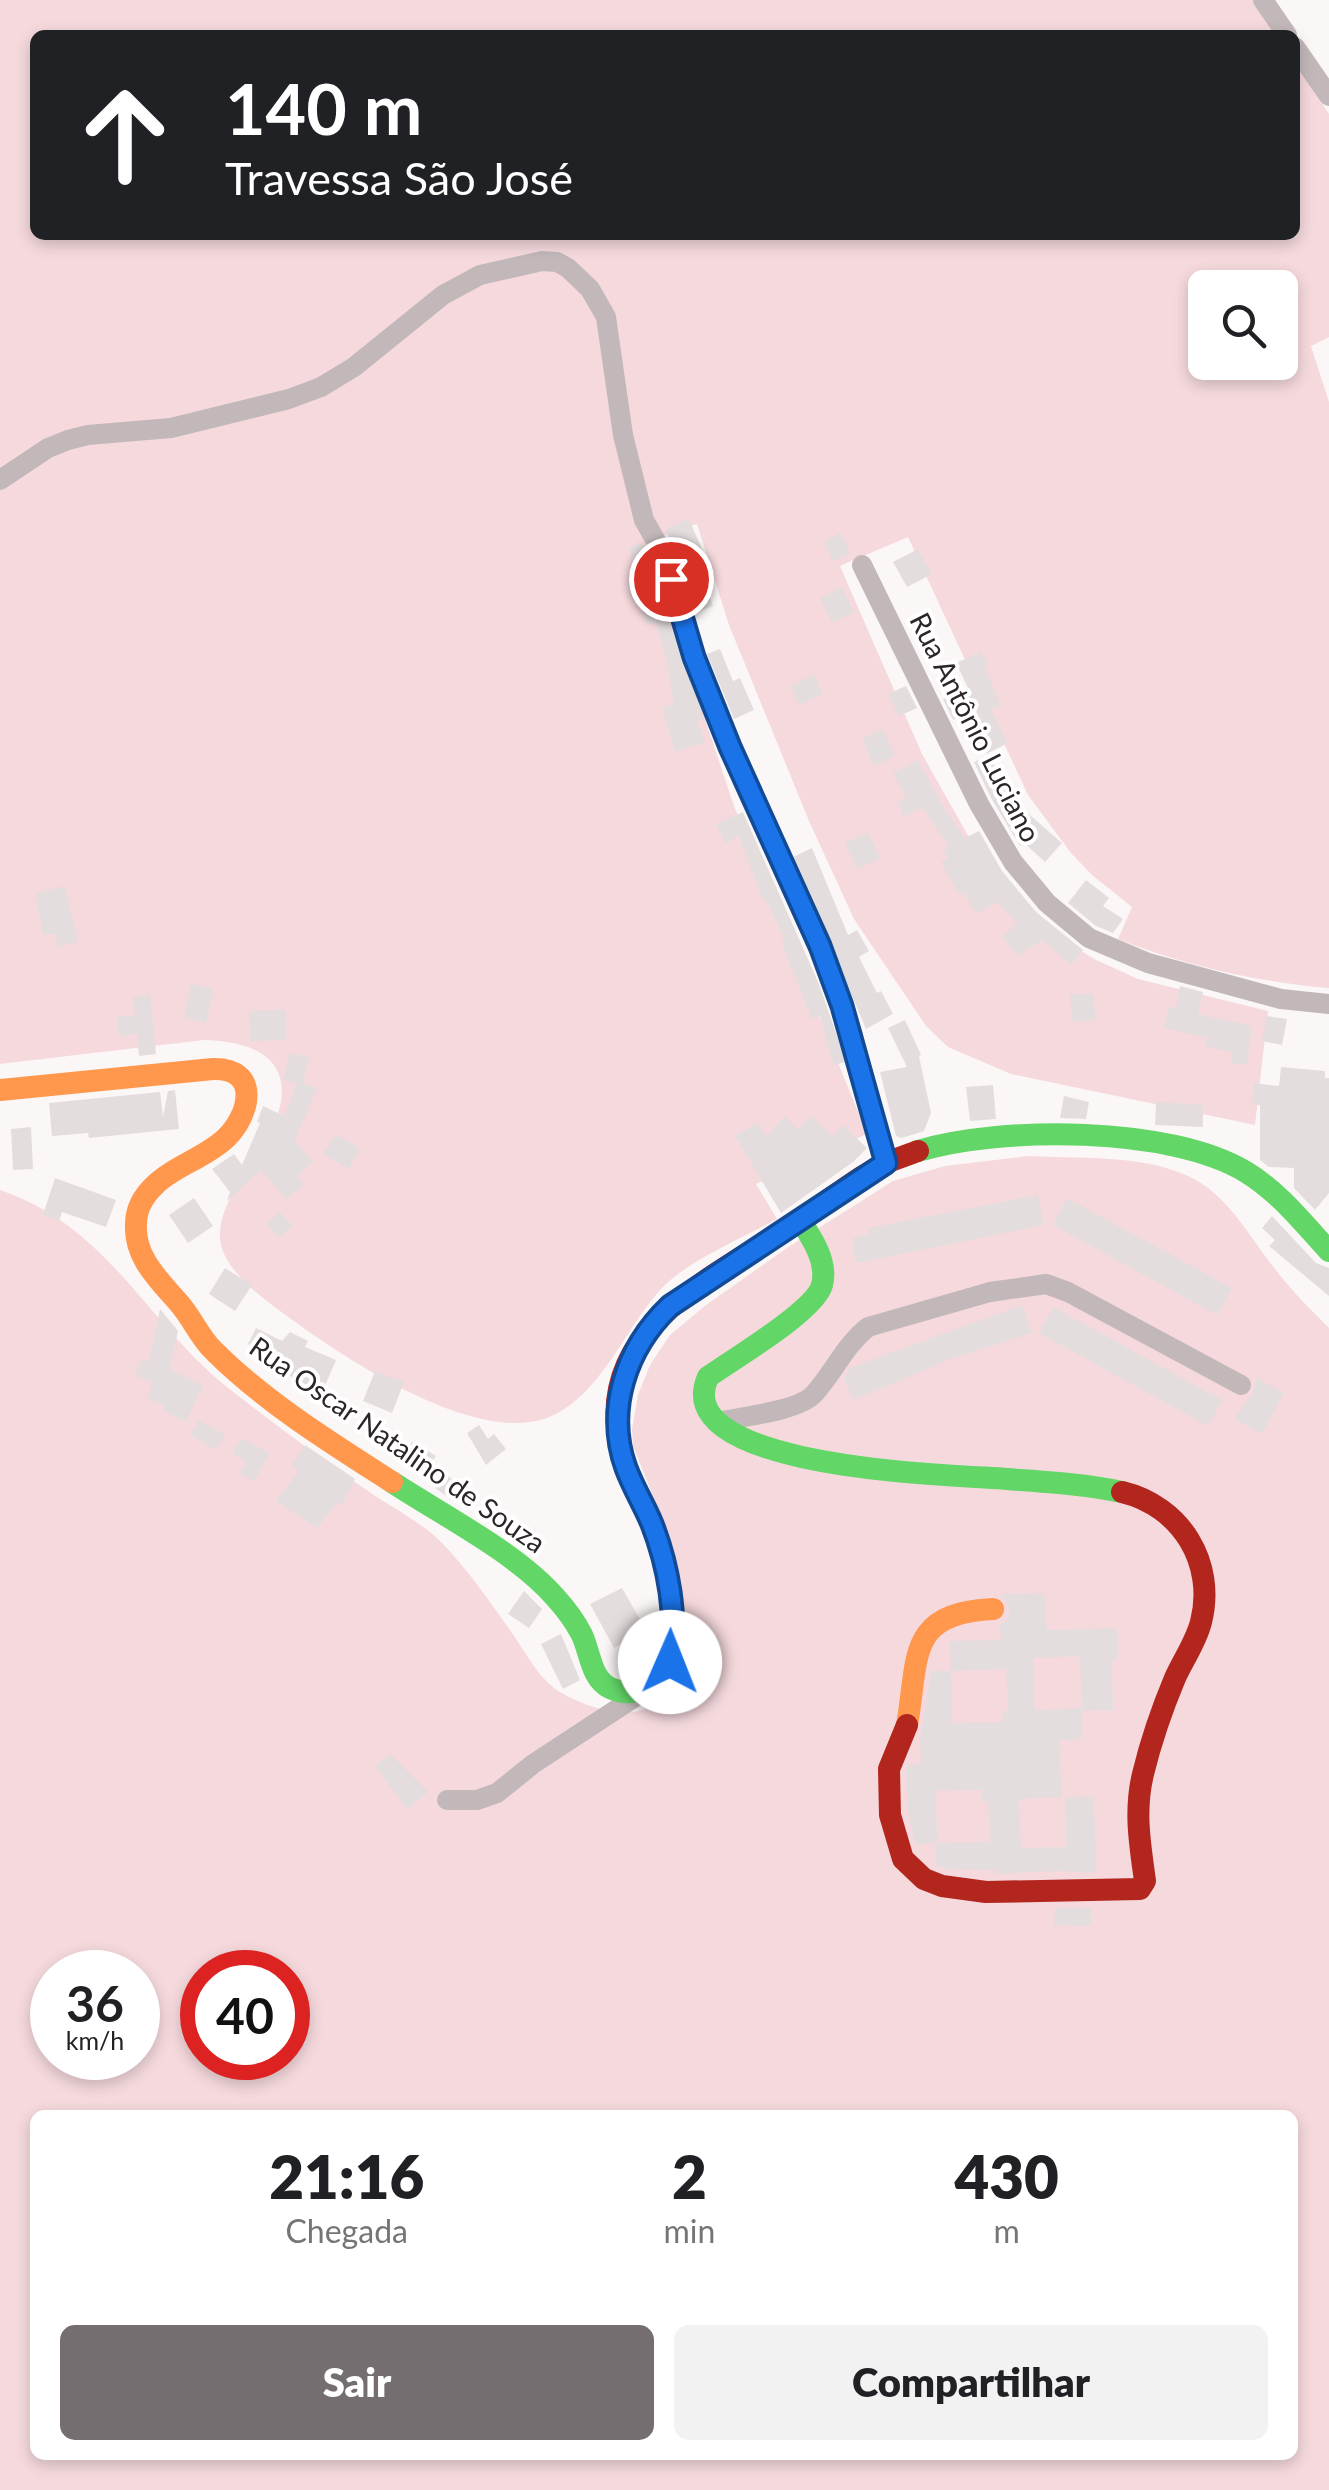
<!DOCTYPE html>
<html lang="pt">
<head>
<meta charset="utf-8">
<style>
  :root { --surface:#fff; --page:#f2f2f2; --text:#202124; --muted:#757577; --accent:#756e70 }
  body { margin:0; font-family:Lato,sans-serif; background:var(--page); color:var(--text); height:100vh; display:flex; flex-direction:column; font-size:38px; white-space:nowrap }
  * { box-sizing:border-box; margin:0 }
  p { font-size:32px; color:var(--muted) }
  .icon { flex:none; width:55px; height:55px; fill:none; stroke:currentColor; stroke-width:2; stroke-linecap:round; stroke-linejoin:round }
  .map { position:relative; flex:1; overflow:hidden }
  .details { position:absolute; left:30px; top:2110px; width:1268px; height:350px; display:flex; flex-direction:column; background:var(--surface); border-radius:15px; box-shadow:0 5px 15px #0003 }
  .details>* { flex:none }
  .guide { position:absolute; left:30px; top:30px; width:1270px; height:210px; border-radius:15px; box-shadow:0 5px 15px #0003; background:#202124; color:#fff; overflow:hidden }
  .fabs { position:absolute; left:1188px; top:270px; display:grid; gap:20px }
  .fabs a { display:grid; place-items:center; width:110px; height:110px; border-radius:15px; background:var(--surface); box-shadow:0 5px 15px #0003; font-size:50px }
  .speed { position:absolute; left:30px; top:1950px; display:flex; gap:20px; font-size:50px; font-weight:700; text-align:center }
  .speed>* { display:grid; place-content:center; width:130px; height:130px; border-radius:50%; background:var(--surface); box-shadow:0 5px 15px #0003; line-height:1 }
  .speed small { font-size:25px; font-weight:400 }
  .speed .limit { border:15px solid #d22; background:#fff; color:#111 }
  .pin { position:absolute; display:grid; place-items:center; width:85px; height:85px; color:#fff; margin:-42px; border:5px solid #fff; border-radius:50%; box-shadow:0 2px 10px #0007 }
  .me { position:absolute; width:110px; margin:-55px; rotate:1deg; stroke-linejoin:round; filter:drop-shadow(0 0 8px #0008) }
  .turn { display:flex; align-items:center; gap:35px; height:210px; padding:0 30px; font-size:45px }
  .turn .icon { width:130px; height:130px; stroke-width:2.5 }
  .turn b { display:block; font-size:70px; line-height:85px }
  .eta { display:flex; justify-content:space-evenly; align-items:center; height:170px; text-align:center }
  .eta b { font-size:60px; font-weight:800; line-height:70px }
  .action { display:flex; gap:20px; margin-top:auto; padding:20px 30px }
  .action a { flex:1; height:115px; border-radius:15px; background:var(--accent); color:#fff; font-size:40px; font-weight:800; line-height:115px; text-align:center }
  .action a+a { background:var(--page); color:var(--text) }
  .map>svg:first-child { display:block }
  .green { fill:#f5d9dd; fill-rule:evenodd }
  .building { fill:#e4ddde; fill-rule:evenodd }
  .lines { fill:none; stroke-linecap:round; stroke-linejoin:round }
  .street { stroke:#c2b8b9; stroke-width:20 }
  .fast { stroke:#63d668; stroke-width:22 }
  .slow { stroke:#ff974d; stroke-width:22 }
  .jam { stroke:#b3261e; stroke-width:22 }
  .route-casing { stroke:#114b97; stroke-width:25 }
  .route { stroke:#1a73e8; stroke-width:18 }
  .labels { text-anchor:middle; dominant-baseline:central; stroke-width:8; stroke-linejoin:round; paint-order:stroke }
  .street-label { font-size:28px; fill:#2d2527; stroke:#fff }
</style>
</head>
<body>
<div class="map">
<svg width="1329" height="2490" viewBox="0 0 1329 2490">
  <rect width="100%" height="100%" fill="#fcf7f7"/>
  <g class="green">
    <path d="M0 0H1253L1277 35H35V235H1295V62L1329 114V337L1311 346 1329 402V988C1258 982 1185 966 1118 939L1132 907 1092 875 1071 853 1028 795 908 537 840 566 922 754 979 855 1064 940 1094 959 1138 979 1268 1011 1255 1125 1011 1074 948 1047 926 1026 854 919 809 821 729 625 697 524 646 542 734 806 867 1134 756 1184 777 1219C743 1238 688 1260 661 1289 625 1328 600 1398 547 1418 474 1445 344 1358 287 1316 264 1299 228 1274 221 1245 210 1190 295 1133 280 1078 271 1046 231 1041 204 1040L0 1064ZM1205 288H1280V362H1205Z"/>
    <path d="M1028 1156C1078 1159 1141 1154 1188 1176 1226 1193 1248 1234 1272 1265 1289 1288 1309 1308 1329 1328V2490H0V1190C109 1227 145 1321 227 1387 273 1423 320 1458 368 1491 392 1508 422 1522 442 1543 469 1571 490 1602 512 1633 526 1653 539 1679 560 1692 613 1723 678 1725 684 1649L671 1541 633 1446 632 1429 638 1395 650 1365 670 1335 706 1305 787 1248 893 1181 945 1166ZM52 1972H138V2058H52ZM202 1972H288V2058H202ZM35 2115H1292V2455H35Z"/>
  </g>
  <g class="building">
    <path d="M689 519 705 556 696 560 713 606 695 613 666 529Z"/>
    <path d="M840 533 850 553 833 561 824 542Z"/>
    <path d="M641 543 704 718 697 720 705 742 675 752 662 708 674 704 666 658 656 622 647 625 640 605 650 601 629 548Z"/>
    <path d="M918 549 932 574 907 587 893 562Z"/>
    <path d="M842 587 854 612 832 623 820 598Z"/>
    <path d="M720 649 733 681 740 678 754 710 734 719 707 654Z"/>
    <path d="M981 652 988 666 984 668 1001 705 991 709 1008 743 986 754 966 714 953 720 943 699 968 688 956 663Z"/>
    <path d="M814 674 823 694 799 705 790 686Z"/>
    <path d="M906 686 917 708 899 716 888 694Z"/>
    <path d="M883 729 895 756 874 766 862 739Z"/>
    <path d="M989 755 1005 785 1009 783 1023 809 1062 843 1045 862 1023 842 1020 846 991 798 974 762Z"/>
    <path d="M918 760 941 803 965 838 979 831 1002 871 1036 912 1083 950 1071 965 1042 940 1018 955 1002 937 1017 923 997 902 976 914 964 892 959 895 941 862 948 858 943 850 948 846 923 808 904 816 898 802 906 798 893 773Z"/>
    <path d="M743 812 819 984 846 1062 833 1065 820 1016 812 1019 781 942 785 940 766 900 763 901 739 836 725 843 716 824Z"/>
    <path d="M868 833 880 858 857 869 845 843Z"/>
    <path d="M812 848 848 935 857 930 869 951 859 957 877 993 881 991 893 1014 866 1029 793 857Z"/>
    <path d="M1086 880 1109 898 1103 906 1123 919 1113 933 1096 926 1068 903Z"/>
    <path d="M65 886 78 942 58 947 55 933 43 935 35 893Z"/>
    <path d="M191 984 214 989 206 1023 184 1018Z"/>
    <path d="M1180 986 1203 992 1198 1014 1252 1026 1247 1065 1231 1063 1233 1053 1205 1046 1207 1038 1164 1028 1169 1007 1176 1008Z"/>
    <path d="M1093 993 1096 1020 1073 1022 1070 995Z"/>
    <path d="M150 995 156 1054 139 1056 137 1034 119 1036 117 1017 135 1015 133 997Z"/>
    <path d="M285 1010 286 1040 250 1041 249 1011Z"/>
    <path d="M1267 1016 1287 1019 1282 1045 1262 1041Z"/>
    <path d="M905 1020 921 1055 919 1056 931 1113 924 1131 902 1138 896 1136 880 1072 907 1067 888 1028Z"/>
    <path d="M290 1053 309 1057 303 1083 317 1088 295 1141 313 1162 297 1176 304 1184 286 1199 261 1170 227 1201 230 1192 212 1169 234 1154 242 1165 260 1123 257 1122 263 1106 284 1116 297 1084 283 1080Z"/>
    <path d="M1281 1067 1325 1071V1078H1329V1193L1315 1210 1294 1188V1168L1269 1167 1260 1160V1105H1252L1254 1083 1279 1086Z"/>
    <path d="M993 1085 996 1119 970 1121 966 1087Z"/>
    <path d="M175 1090 179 1129 89 1138 88 1133 52 1136 49 1103 160 1092 163 1117 168 1091Z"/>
    <path d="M1064 1096 1089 1102 1086 1119 1060 1118Z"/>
    <path d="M1156 1102 1203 1105V1127L1155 1125Z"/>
    <path d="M784 1116 798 1129 811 1116 833 1136 843 1125 867 1148 853 1162 781 1213 735 1136 758 1123 766 1137Z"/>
    <path d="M31 1127 33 1169 13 1170 11 1129Z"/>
    <path d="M335 1134 360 1148 349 1169 323 1154Z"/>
    <path d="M55 1178 116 1200 106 1227 62 1212 59 1221 43 1215Z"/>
    <path d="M1038 1195 1044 1225 856 1263 852 1238 870 1234 868 1228Z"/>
    <path d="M194 1198 213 1226 188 1243 169 1215Z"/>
    <path d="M1067 1198 1232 1288 1217 1315 1053 1225Z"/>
    <path d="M280 1212 293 1226 279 1238 266 1224Z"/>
    <path d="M1272 1216 1316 1263 1329 1268V1296L1269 1246 1275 1240 1262 1228Z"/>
    <path d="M225 1268 252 1285 235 1311 209 1294Z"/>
    <path d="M1022 1305 1032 1333 948 1360 853 1400 844 1378 850 1368Z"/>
    <path d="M1053 1307 1222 1400 1208 1426 1039 1333Z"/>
    <path d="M160 1309 178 1331 170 1369 203 1385 186 1422 162 1410 164 1405 147 1398 153 1383 135 1375 142 1359 149 1362Z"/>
    <path d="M256 1328 282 1341 290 1332 308 1341 305 1347 336 1360 322 1393 269 1365 273 1357 248 1344Z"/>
    <path d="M375 1371 404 1382 392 1413 363 1401Z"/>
    <path d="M1257 1378 1284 1393 1262 1434 1234 1419 1253 1392Z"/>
    <path d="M199 1420 225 1435 216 1450 190 1435Z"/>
    <path d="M479 1425 488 1439 494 1434 506 1449 486 1465 467 1433Z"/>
    <path d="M241 1438 270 1453 254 1481 240 1473 246 1462 232 1454Z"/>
    <path d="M412 1442 436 1456 425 1473 402 1459Z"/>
    <path d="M305 1445 355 1479 342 1505 337 1503 317 1528 276 1501 299 1471 291 1466Z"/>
    <path d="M438 1473H444L460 1485 450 1499 430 1484Z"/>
    <path d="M622 1588 646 1630 614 1648 590 1604Z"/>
    <path d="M524 1591 542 1609 529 1628 508 1614Z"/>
    <path d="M1044 1593 1047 1630 1117 1628 1118 1660H1112L1113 1710 1082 1711 1080 1656 1033 1658 1035 1710 1081 1708 1082 1739 1059 1740 1062 1797 1019 1799 1021 1848 1066 1847 1065 1797 1094 1796 1096 1873 1062 1871 996 1874 995 1870 947 1869 936 1865V1843L990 1842 988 1801 982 1802V1790L936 1791 937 1843 915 1844 908 1812 906 1771 908 1764H921L920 1739 931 1671H951L950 1641 1001 1640 1000 1625 1008 1618 1010 1609 1002 1594ZM1006 1669 1008 1710 1003 1711V1722L952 1723 951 1671Z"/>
    <path d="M646 1633 655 1635 649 1665 639 1662Z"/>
    <path d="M561 1634 580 1680 563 1689 541 1644Z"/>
    <path d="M390 1754 428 1792 407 1809 375 1766Z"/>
    <path d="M1055 1908H1091V1926L1054 1925Z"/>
  </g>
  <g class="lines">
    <g class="street">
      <path d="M1263 0 1287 35"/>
      <path d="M1295 47 1329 96"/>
      <path d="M0 480 48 448 68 440 88 435 171 428 289 399 321 387 354 367 443 295 480 275 542 261 557 262 568 268 590 289 606 317 623 435 644 520 661 550 694 657 730 747 832 979 852 1032 887 1163"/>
      <path d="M862 565 979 804 1013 862 1047 903 1089 938 1148 963 1281 999 1329 1004"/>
      <path d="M717 1422C740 1417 799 1411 814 1394 834 1372 845 1345 868 1327L990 1292 1046 1284 1068 1292 1241 1385"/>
      <path d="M447 1800H477L497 1793 533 1764 646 1690"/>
    </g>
    <g class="fast">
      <path d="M918 1151C1002 1126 1170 1126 1246 1172 1279 1192 1303 1223 1329 1251"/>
      <path d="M800 1220C812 1238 828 1262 822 1285 815 1311 733 1359 708 1377 666 1470 959 1475 1007 1479 1045 1482 1084 1484 1122 1492"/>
      <path d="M392 1482C442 1515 517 1553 555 1597 565 1608 575 1621 582 1635 590 1652 591 1679 610 1688 632 1698 659 1689 667 1667"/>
    </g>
    <g class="slow">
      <path d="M0 1090 213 1069C261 1068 250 1115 226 1138 205 1158 176 1165 156 1184 144 1195 136 1208 136 1224 134 1257 158 1279 178 1302 192 1317 199 1337 214 1351 265 1402 331 1443 392 1482"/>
      <path d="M907 1725C919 1658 906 1613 993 1609"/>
    </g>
    <g class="jam">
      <path d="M667 1667C680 1630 670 1583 659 1547 647 1505 620 1469 617 1425 608 1326 712 1277 781 1233 809 1215 835 1194 863 1176L888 1162 918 1151"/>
      <path d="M907 1725 889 1769 890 1815 903 1859 924 1879 942 1886 986 1892 1140 1889 1145 1881C1140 1844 1134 1811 1143 1774 1151 1741 1162 1709 1175 1678 1183 1660 1196 1642 1201 1622 1216 1563 1181 1506 1122 1492"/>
    </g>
  </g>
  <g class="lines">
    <g class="route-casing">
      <path id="route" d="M670 1662C678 1618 668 1565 652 1524 644 1505 633 1487 626 1468 605 1410 626 1348 670 1306L886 1163 842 1006 820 946 730 747 694 657 671 579"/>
    </g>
    <use href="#route" class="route"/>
  </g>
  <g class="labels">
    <g class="street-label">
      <text transform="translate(976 727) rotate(63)">Rua Antônio Luciano</text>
      <text transform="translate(398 1444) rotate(35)">Rua Oscar Natalino de Souza</text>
    </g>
  </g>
</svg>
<div class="fabs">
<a><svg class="icon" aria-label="search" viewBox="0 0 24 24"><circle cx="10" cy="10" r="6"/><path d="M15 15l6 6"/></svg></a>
</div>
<div class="speed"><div>36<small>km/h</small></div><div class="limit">40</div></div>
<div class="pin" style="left:671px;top:579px;background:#d93025"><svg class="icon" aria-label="arrive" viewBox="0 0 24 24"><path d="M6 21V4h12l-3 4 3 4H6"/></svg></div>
<svg class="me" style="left:670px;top:1662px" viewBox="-20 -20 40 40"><circle r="19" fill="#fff"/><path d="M0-13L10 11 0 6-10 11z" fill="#1a73e8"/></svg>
<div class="guide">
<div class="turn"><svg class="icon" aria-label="ahead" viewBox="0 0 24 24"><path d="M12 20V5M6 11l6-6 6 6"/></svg><div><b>140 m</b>Travessa São José</div></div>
</div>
<section class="details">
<div class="eta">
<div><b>21:16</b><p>Chegada</p></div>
<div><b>2</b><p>min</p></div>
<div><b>430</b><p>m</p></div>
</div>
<div class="action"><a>Sair</a><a>Compartilhar</a></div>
</section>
</div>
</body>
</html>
